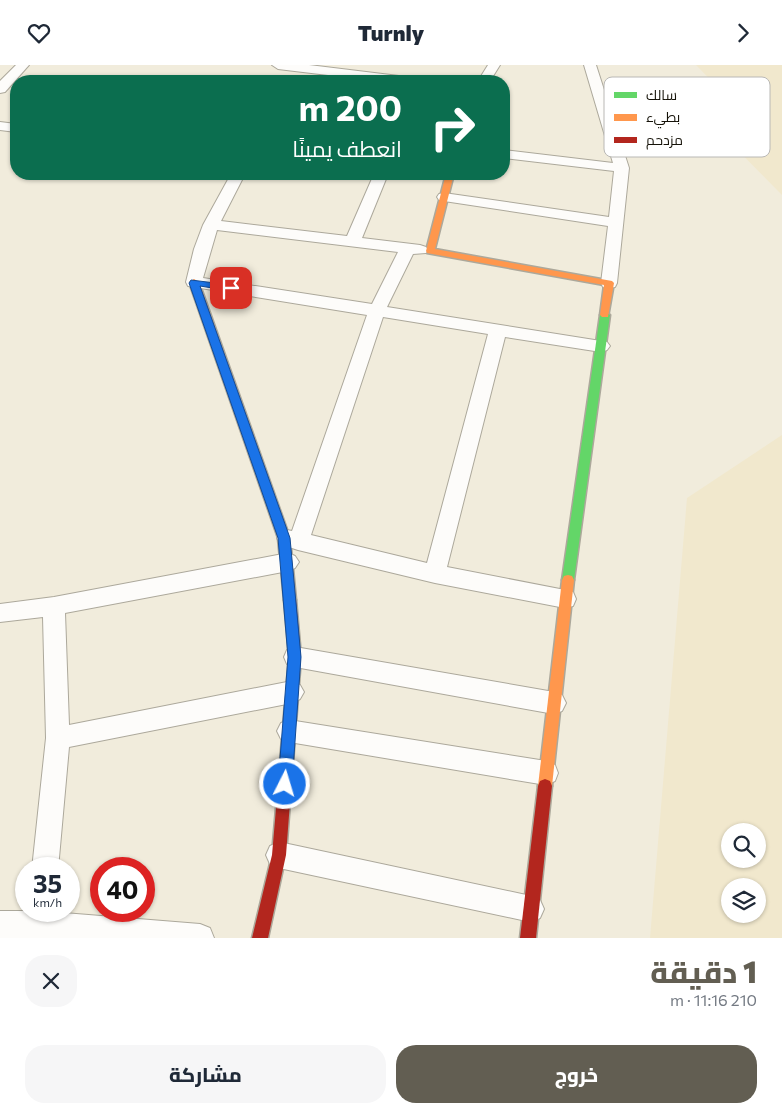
<!DOCTYPE html>
<html lang="ar">
<head>
<meta charset="utf-8">
<style>
  :root { --surface:#fff; --page:#f6f6f7; --text:#1f2937; --muted:#747a83; --accent:#625e52 }
  body { margin:0; font-family:Commissioner,Cairo,sans-serif; background:var(--page); color:var(--text); direction:rtl; height:100vh; display:flex; flex-direction:column; font-size:19px; white-space:nowrap }
  * { box-sizing:border-box; margin:0 }
  p { font-size:16px; color:var(--muted) }
  .icon { flex:none; width:28px; height:28px; fill:none; stroke:currentColor; stroke-width:2; stroke-linecap:round; stroke-linejoin:round }
  .map { position:relative; height:873px; overflow:hidden; direction:ltr }
  .sheet { display:flex; flex-direction:column; background:var(--surface); flex:1 }
  .sheet>* { flex:none }
  .hud { position:absolute; left:10px; top:10px; width:500px; height:105px; border-radius:20px; box-shadow:0 1px 4px #0004; direction:rtl; background:#0b6e4f; color:#fff; overflow:hidden }
  .tools { position:absolute; left:721px; top:758px; display:grid; gap:10px }
  .tools a { display:grid; place-items:center; width:45px; height:45px; border-radius:50%; background:var(--surface); box-shadow:0 1px 4px #0004; font-size:25px }
  .speed { position:absolute; left:15px; top:792px; display:flex; gap:10px; font-size:25px; font-weight:700; text-align:center }
  .speed>* { display:grid; place-content:center; width:65px; height:65px; border-radius:50%; background:var(--surface); box-shadow:0 1px 4px #0004; line-height:1 }
  .speed small { font-size:12px; font-weight:400 }
  .speed .limit { border:8px solid #d22; background:#fff; color:#111 }
  .pin { position:absolute; display:grid; place-items:center; width:42px; height:42px; color:#fff; margin:-21px; border-radius:10px; box-shadow:0 2px 8px #0006 }
  .me { position:absolute; width:55px; margin:-28px; rotate:5deg; stroke-linejoin:round; filter:drop-shadow(0 0 4px #0008) }
  .turn { display:flex; align-items:center; gap:18px; height:105px; padding:0 25px; font-size:22px }
  .turn .icon { width:65px; height:65px; stroke-width:2.5 }
  .turn b { display:block; font-size:35px; line-height:42px }
  .round { display:grid; place-items:center; flex:none; width:52px; height:52px; border-radius:20px; background:var(--page) }
  .overview { display:flex; align-items:center; justify-content:space-between; height:85px; padding:0 25px }
  h1 { font-size:30px; font-weight:800; line-height:38px; color:var(--accent) }
  .action { display:flex; gap:10px; margin-top:auto; padding:10px 25px }
  .action a { flex:1; height:58px; border-radius:20px; background:var(--accent); color:#fff; font-size:20px; font-weight:800; line-height:58px; text-align:center }
  .action a+a { background:var(--page); color:var(--text) }
  header { display:flex; justify-content:space-between; align-items:center; height:65px; padding:0 25px; background:var(--surface); font-size:22px; font-weight:800 }
  .map>svg:first-child { display:block }
  .built { fill:#f1e8cd; fill-rule:evenodd }
  .lines { fill:none; stroke-linecap:round; stroke-linejoin:round }
  .street-casing { stroke:#aca89b; stroke-width:2 }
  .fast-casing { stroke:#aca89b; stroke-width:3 }
  .slow-casing { stroke:#aca89b; stroke-width:3 }
  .jam-casing { stroke:#aca89b; stroke-width:3 }
  .street { fill:#fdfcfa; fill-rule:evenodd }
  .fast { fill:#63d668; fill-rule:evenodd }
  .slow { fill:#ff974d; fill-rule:evenodd }
  .jam { fill:#b3261e; fill-rule:evenodd }
  .route { fill:#1a73e8; stroke:#114b97 }
  .key { fill:#fff; stroke:#b9b8b5; stroke-width:1 }
  .key-label { font-size:14px; fill:#151208 }
</style>
</head>
<body>
<header><svg class="icon" aria-label="forward" viewBox="0 0 24 24"><path d="M9 5l7 7-7 7"/></svg>Turnly<svg class="icon" aria-label="heart" viewBox="0 0 24 24"><path d="M12 20l-8-8c-3-5 5-10 8-4 3-6 11-1 8 4z"/></svg></header>
<div class="map">
<svg width="782" height="873" viewBox="0 0 782 873">
  <rect width="100%" height="100%" fill="#f1ecdc"/>
  <g class="built">
    <path d="M696 0H782V130L701 48 736 41Z"/>
    <path d="M782 370V873H650L687 433ZM730 766H758V794H730ZM730 821H758V849H730Z"/>
  </g>
  <g class="lines">
    <g class="street-casing">
      <g id="street">
        <path d="M16 0H29L5 27 0 28V16Z"/>
        <path d="M272 0H309L407 12 414 16H378L278 4Z"/>
        <path d="M488 0H500L490 16H478Z"/>
        <path d="M584 0H596L629 103 617 218 615 222 609 223 603 222 601 218 608 161 444 136 439 135 437 132 439 129 444 128 609 152 614 106 504 93V85L613 98Z"/>
        <path d="M0 57 16 59V67L0 65Z"/>
        <path d="M231 109H245L221 156 347 171 374 109H388L362 173 420 180 426 182 428 185 426 188 413 189 387 242 607 277 610 281 607 285 601 287 505 272 447 502 565 525 573 527 576 534 573 541 565 543 435 518 298 485 280 479 277 473 280 467 287 465 292 466 367 250 188 221 186 217 194 184 203 160ZM217 165 398 187 372 239 203 213ZM383 252 488 269 427 498 311 470Z"/>
        <path d="M288 488 295 491 299 497 295 503 288 506 65 548 69 660 292 616 300 620 304 627 300 634 292 638 69 682 58 804H32L46 673 43 552 0 557V539L54 532Z"/>
        <path d="M295 582 554 627 562 630 566 638 562 646 554 649 295 602 287 599 284 592 287 585Z"/>
        <path d="M289 655 546 696 555 700 558 708 555 716 546 720 289 677 281 674 277 666 281 658Z"/>
        <path d="M279 777 531 831 540 835 544 844 540 853 531 857 279 803 270 799 266 790 270 781Z"/>
        <path d="M0 846H39L200 859 210 863 214 873H0Z"/>
      </g>
    </g>
    <g class="fast-casing">
      <path id="fast" d="M605 247 610 250 574 515 572 519 568 520 564 519 562 515 600 250Z"/>
    </g>
    <g class="slow-casing">
      <g id="slow">
        <path d="M446 109H454L435 184 612 216 614 218 608 252H602L600 250 604 220 427 188 426 186Z"/>
        <path d="M194 214 199 217 290 473 296 535 294 539 290 540 286 539 284 535 278 473 189 217Z"/>
        <path d="M568 510 572 511 574 515 552 721 550 726 545 728 540 726 538 721 562 515 564 511Z"/>
      </g>
    </g>
    <g class="jam-casing">
      <g id="jam">
        <path d="M290 530 294 531 296 535 301 592 286 790 268 873H252L272 790 289 592 284 535 286 531Z"/>
        <path d="M545 714 550 716 552 721 536 873H520L538 721 540 716Z"/>
      </g>
    </g>
    <use href="#street" class="street"/>
    <use href="#fast" class="fast"/>
    <use href="#slow" class="slow"/>
    <use href="#jam" class="jam"/>
  </g>
  <path class="route" d="M191 215 231 220 235 223 231 226 200 221 290 473 301 592 292 719 290 724 285 726 280 724 278 719 288 592 278 473 189 218Z"/>
  <rect x="604" y="12" width="166" height="80" rx="8" class="key"/>
  <rect x="614" y="27" width="23" height="6" fill="#63d668"/>
  <rect x="614" y="49" width="23" height="7" fill="#ff974d"/>
  <rect x="614" y="72" width="23" height="6" fill="#b3261e"/>
  <g class="key-label">
    <text x="646" y="35">سالك</text>
    <text x="646" y="57">بطيء</text>
    <text x="646" y="80">مزدحم</text>
  </g>
</svg>
<div class="tools">
<a><svg class="icon" aria-label="search" viewBox="0 0 24 24"><circle cx="10" cy="10" r="6"/><path d="M15 15l6 6"/></svg></a>
<a><svg class="icon" aria-label="layers" viewBox="0 0 24 24"><path d="M12 4l9 5-9 5-9-5zM3 14l9 5 9-5"/></svg></a>
</div>
<div class="speed"><div>35<small>km/h</small></div><div class="limit">40</div></div>
<div class="pin" style="left:231px;top:223px;background:#d93025"><svg class="icon" aria-label="arrive" viewBox="0 0 24 24"><path d="M6 21V4h12l-3 4 3 4H6"/></svg></div>
<svg class="me" style="left:285px;top:719px" viewBox="-20 -20 40 40"><circle r="17" fill="#1a73e8" stroke="#fff" stroke-width="3"/><path d="M0-11L8 9 0 5-8 9z" fill="#fff"/></svg>
<div class="hud">
<div class="turn"><svg class="icon" aria-label="right" viewBox="0 0 24 24"><path d="M7 20v-9h11M14 6l5 5-5 5"/></svg><div><b>200 m</b>انعطف يمينًا</div></div>
</div>
</div>
<section class="sheet">
<div class="overview"><div><h1>1 دقيقة</h1><p>210 m · 11:16</p></div><a class="round"><svg class="icon" aria-label="close" viewBox="0 0 24 24"><path d="M6 6l12 12M18 6L6 18"/></svg></a></div>
<div class="action"><a>خروج</a><a>مشاركة</a></div>
</section>
</body>
</html>
